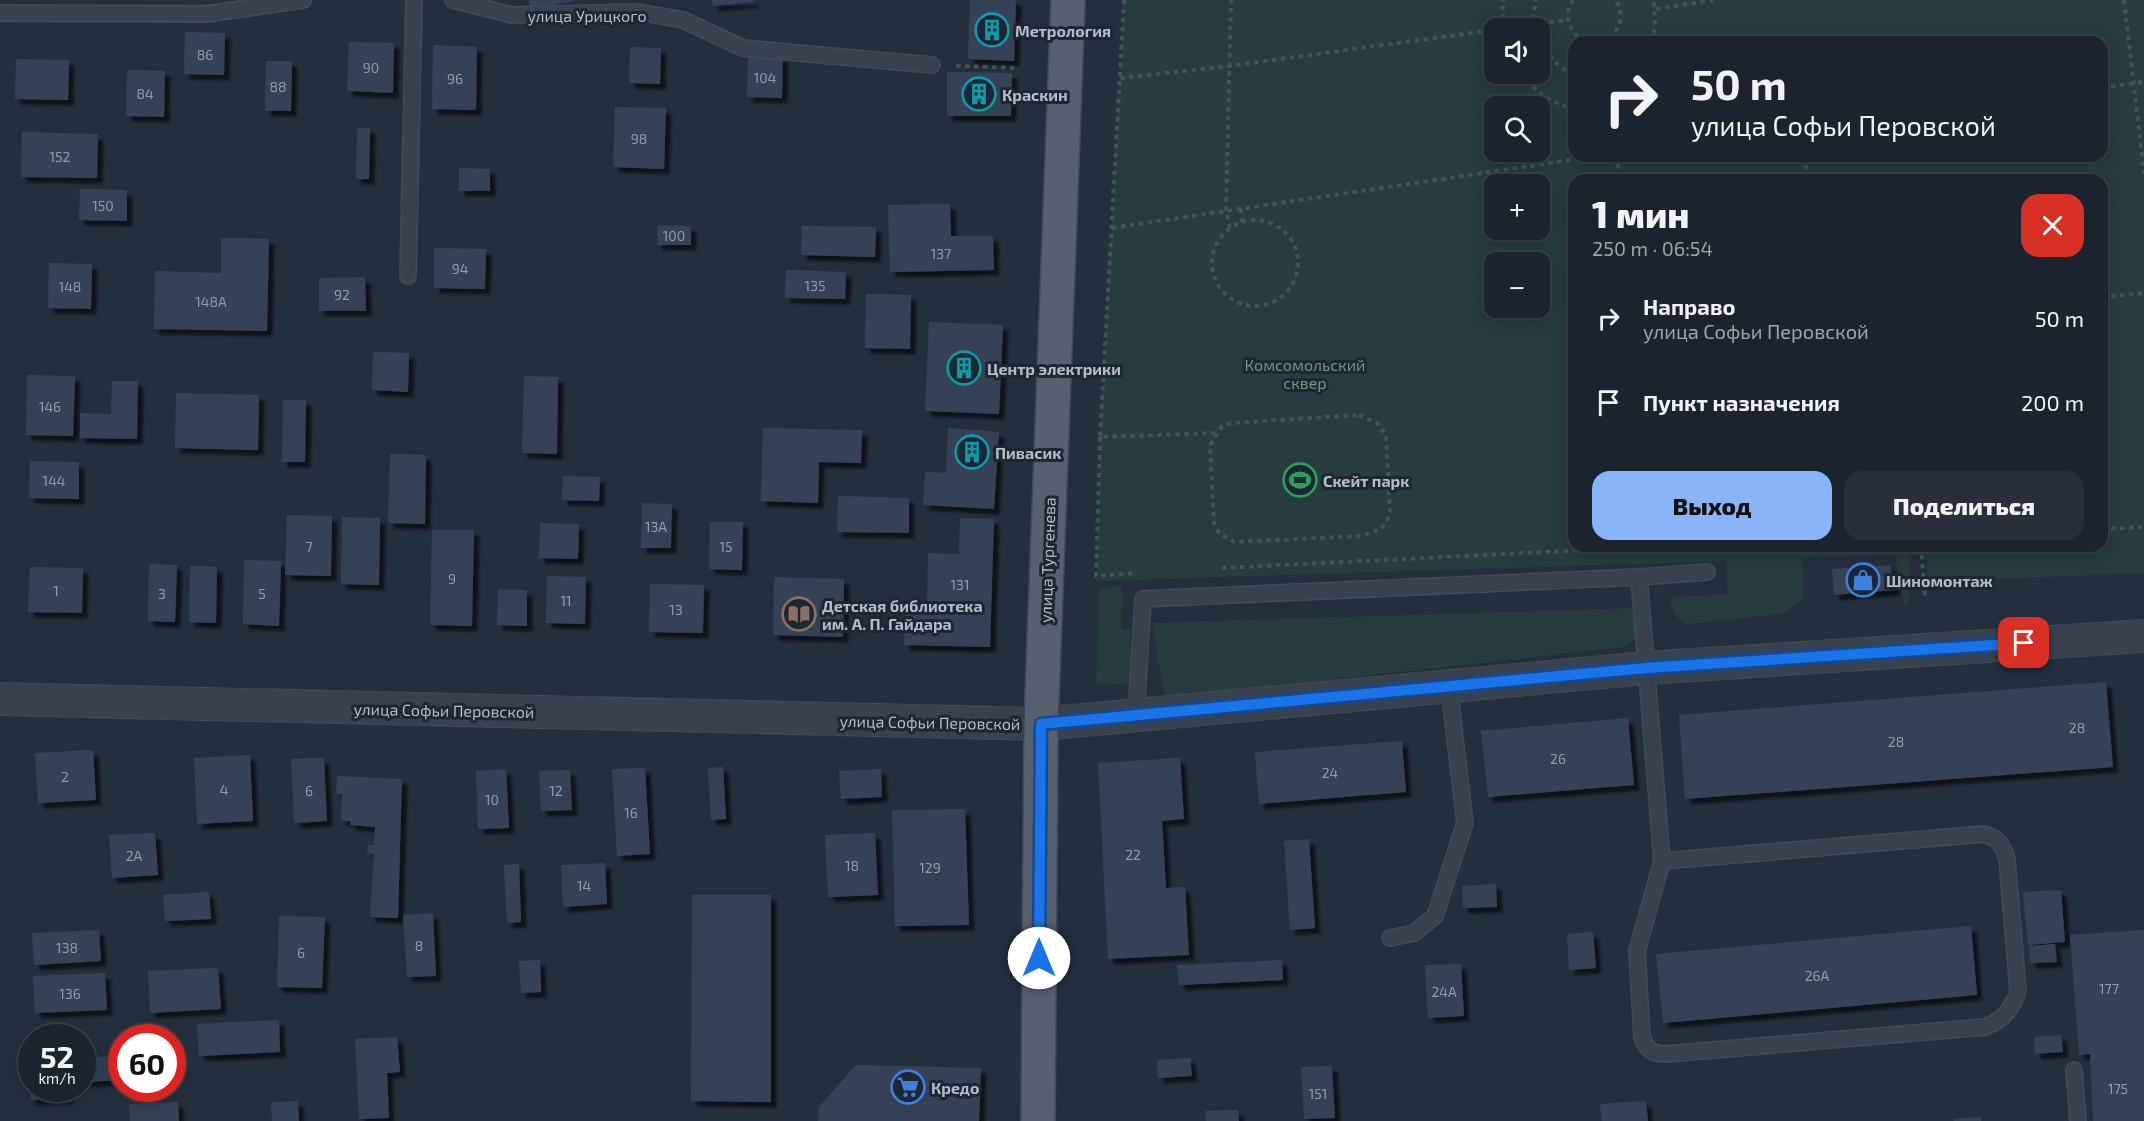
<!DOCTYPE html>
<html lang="ru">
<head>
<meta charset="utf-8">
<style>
  :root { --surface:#1b232e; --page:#282f3a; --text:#f1f3f6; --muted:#a0a4aa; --line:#39404a; --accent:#8ab4f8 }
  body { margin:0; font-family:"Exo 2",sans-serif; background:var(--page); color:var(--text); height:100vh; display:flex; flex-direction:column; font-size:22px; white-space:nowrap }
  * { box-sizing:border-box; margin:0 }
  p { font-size:20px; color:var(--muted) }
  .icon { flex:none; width:33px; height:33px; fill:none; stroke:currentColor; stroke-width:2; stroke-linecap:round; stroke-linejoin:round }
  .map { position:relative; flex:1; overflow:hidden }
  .sheet { position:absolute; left:1568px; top:174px; width:540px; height:378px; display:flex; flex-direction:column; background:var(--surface); border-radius:18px; box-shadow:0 3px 15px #0003,0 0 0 2px var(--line) }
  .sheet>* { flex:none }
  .top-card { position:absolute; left:1568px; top:36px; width:540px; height:126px; border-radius:18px; box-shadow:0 3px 15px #0003,0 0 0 2px var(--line); background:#1b232e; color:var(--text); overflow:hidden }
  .buttons { position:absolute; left:1484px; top:18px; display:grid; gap:12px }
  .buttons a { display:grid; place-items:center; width:66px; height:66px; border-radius:12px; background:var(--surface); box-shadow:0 3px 15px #0003,0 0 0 2px var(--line); font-size:30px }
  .speed { position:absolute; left:18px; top:1024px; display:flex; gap:12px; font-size:30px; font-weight:700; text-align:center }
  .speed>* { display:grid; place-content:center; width:78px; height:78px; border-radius:50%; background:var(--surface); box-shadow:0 3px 15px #0003,0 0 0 2px var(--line); line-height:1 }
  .speed small { font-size:15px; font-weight:400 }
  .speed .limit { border:9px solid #d22; background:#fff; color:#111 }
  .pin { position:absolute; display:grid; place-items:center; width:51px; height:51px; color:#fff; margin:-26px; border-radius:12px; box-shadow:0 3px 9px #0006 }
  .me { position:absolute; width:66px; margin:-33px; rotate:0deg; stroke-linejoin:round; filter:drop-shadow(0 0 4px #0008) }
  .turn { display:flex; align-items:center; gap:21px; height:126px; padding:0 24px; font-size:27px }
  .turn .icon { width:78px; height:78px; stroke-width:2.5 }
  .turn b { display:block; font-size:42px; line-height:51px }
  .round { display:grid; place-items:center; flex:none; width:63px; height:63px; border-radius:18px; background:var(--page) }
  .summary { display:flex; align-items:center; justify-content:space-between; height:102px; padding:0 24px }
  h1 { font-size:36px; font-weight:800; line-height:45px }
  .cta { display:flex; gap:12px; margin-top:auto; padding:12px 24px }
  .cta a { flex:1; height:69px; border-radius:18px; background:var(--accent); color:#111; font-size:24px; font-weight:800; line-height:69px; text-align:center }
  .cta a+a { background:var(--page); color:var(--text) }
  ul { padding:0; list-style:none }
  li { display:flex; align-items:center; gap:18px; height:84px; padding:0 24px }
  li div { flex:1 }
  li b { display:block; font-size:22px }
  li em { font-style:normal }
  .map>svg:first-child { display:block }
  .green { fill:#263c3f; fill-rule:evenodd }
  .building { fill:#364354; filter:url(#shadow) }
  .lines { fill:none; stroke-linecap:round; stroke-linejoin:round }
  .service-casing { stroke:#414a57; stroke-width:18 }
  .minor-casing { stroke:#414a57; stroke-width:34 }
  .primary-casing { stroke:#414a57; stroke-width:36 }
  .path { stroke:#3f5557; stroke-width:4; stroke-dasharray:4.5 4.5; stroke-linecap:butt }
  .service { stroke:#38414e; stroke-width:15 }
  .minor { stroke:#38414e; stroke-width:32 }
  .primary { stroke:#56606e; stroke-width:33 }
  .route-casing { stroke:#114b97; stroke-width:15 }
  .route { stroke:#1a73e8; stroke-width:10 }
  .labels { text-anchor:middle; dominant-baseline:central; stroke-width:6; stroke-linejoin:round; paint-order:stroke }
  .number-label { font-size:14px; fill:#929caa }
  .street-label { font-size:16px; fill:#b4bcc9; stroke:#1d2633 }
  .poi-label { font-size:16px; font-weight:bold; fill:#b4bcc9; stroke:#1d2633; text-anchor:start }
  .park-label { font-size:16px; fill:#6b9a76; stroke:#1d2633 }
</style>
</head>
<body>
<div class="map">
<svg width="2144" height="1121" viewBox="0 0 2144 1121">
  <defs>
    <filter id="shadow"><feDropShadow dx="5.5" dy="5.5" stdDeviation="1.5" flood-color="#0009"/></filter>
  </defs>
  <rect width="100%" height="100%" fill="#242f3e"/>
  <g class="green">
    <path d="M1124 0H2144V573L1976 580 1944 587H1927V554L1911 555 1908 604 1904 606 1895 555 1802 558 1803 600 1783 614 1687 624 1677 617 1670 603 1674 597 1728 594 1726 561 1096 581 1100 437ZM1494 28H1539V74H1494ZM1574 42H2102V156H1574ZM1494 106H1539V152H1494ZM1574 180H2102V546H1574ZM1494 184H1539V230H1494ZM1494 262H1539V308H1494Z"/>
    <path d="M1122 586 1121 629 1131 630 1128 683 1096 685 1099 588Z"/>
    <path d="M1635 608 1637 639 1624 647 1165 698 1152 623Z"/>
  </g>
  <g class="building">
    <path d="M529 0H575V1L530 9Z"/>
    <path d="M712 0H754V2L713 6Z"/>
    <path d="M970 0H1016L1014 61 968 59Z"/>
    <path d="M185 32 225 33 224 75 184 74Z"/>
    <path d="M349 42 394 43 393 93 347 91Z"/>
    <path d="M433 45 477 47 476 110 432 109Z"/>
    <path d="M630 47 661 48 660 84 629 83Z"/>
    <path d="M748 55 783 56 782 98 747 97Z"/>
    <path d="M16 59 69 60 68 100 15 99Z"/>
    <path d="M266 61H292L291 111H265Z"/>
    <path d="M127 70 165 71 164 117 126 116Z"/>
    <path d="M947 72 1012 73 1011 116H947Z"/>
    <path d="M615 107 666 108 664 169 613 167Z"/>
    <path d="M357 128H370L369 179H356Z"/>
    <path d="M22 132 98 134 97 178 21 177Z"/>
    <path d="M459 168 490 169V191H459Z"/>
    <path d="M80 189 127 190V221L79 220Z"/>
    <path d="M950 204 951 236H993L994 270 890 272 888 205Z"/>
    <path d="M658 225 691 226V245H657Z"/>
    <path d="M802 226 876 227 875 257 801 255Z"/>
    <path d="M221 238 269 239 267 331 154 329 155 271 221 273Z"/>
    <path d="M434 248 486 249 485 289 434 288Z"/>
    <path d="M49 263 92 264 91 309 48 308Z"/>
    <path d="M786 270 846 272 845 299 785 298Z"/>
    <path d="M365 277 366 311H319V278Z"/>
    <path d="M866 294 911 295 910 349 865 348Z"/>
    <path d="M929 322 1003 325 999 414 925 411Z"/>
    <path d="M373 352 409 353 408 392 372 390Z"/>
    <path d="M27 375 75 376 73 436 26 435Z"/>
    <path d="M524 376 558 377 557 454 522 453Z"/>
    <path d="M112 381H138L137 439 80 438V413L111 414Z"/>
    <path d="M176 393 259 395 258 450 175 448Z"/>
    <path d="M283 400H306L305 462H282Z"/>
    <path d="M763 428 862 430 861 463 819 462 818 503 761 501Z"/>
    <path d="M948 428 999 432 994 509 923 505 925 472 946 473Z"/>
    <path d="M390 454 426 455 425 524 388 523Z"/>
    <path d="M30 461 79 462V499L29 498Z"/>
    <path d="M563 476 600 477 599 501 562 500Z"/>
    <path d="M838 496 909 498V533L837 532Z"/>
    <path d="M642 503 672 504 671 548H641Z"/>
    <path d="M287 515 332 516 331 576 285 575Z"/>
    <path d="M342 517 380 518 379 585 341 584Z"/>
    <path d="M960 518 994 519 990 647 904 645 905 614H927L928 553 959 554Z"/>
    <path d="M710 522H743L742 570 709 569Z"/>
    <path d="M540 523 579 524 578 559 539 558Z"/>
    <path d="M432 530H474L472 626 430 625Z"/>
    <path d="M244 560 281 561 279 626 243 624Z"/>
    <path d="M149 564 177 565 175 622 148 621Z"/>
    <path d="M1890 565 1895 590 1834 595 1832 569Z"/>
    <path d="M190 566 217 567 216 623 189 622Z"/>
    <path d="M30 567 83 568 82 613 28 612Z"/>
    <path d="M547 576 586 577 585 624 546 623Z"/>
    <path d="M774 577 844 579 843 637 773 635Z"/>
    <path d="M650 584 704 585 703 633 649 632Z"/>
    <path d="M498 589 527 590V626L497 625Z"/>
    <path d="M2106 682 2113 767 1685 799 1679 715Z"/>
    <path d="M1628 718 1634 785 1488 797 1481 731Z"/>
    <path d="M1402 741 1406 792 1259 804 1255 752Z"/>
    <path d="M93 750 96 800 38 803 35 753Z"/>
    <path d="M250 755 253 821 197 824 194 758Z"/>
    <path d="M324 758 327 821 294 823 291 759Z"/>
    <path d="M1180 758 1184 819 1162 821 1166 888 1185 887 1189 955 1108 959 1098 763Z"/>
    <path d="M723 767 726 819 711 820 708 768Z"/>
    <path d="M645 768 650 854 617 856 612 769Z"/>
    <path d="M506 769 509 828 478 829 476 771Z"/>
    <path d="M881 769 882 797 841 799 839 771Z"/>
    <path d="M570 770 572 810 541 811 539 771Z"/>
    <path d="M337 776 402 779 398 918 370 917 374 854 367 853 368 845H374L375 827 350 825V821L341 820 342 794H336Z"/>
    <path d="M965 809 969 925 895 926 892 810Z"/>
    <path d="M155 833 158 875 112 878 109 835Z"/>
    <path d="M875 833 878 895 828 897 825 835Z"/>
    <path d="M1309 839 1315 928 1290 930 1284 841Z"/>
    <path d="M605 863 607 904 563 907 561 865Z"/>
    <path d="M519 864 521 922 507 923 504 865Z"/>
    <path d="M1496 884 1497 907 1463 908 1462 886Z"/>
    <path d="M2061 890 2065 942 2028 945 2023 892Z"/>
    <path d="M209 892 211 919 165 921 163 895Z"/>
    <path d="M692 895H771V1102L691 1101Z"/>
    <path d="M433 913 436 976 407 977 403 915Z"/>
    <path d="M279 916 325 917 322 988 277 987Z"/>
    <path d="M1971 926 1977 995 1663 1023 1656 954Z"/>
    <path d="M99 930 101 961 34 965 32 933Z"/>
    <path d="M2144 930V1121H2093L2090 1054 2079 1055 2070 935Z"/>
    <path d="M1593 932 1596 968 1569 970 1567 934Z"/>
    <path d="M2055 944 2057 962 2030 963 2029 946Z"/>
    <path d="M540 960 541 992 521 993 519 961Z"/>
    <path d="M1282 960 1283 980 1179 985 1177 965Z"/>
    <path d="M1461 964 1464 1016 1428 1018 1425 965Z"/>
    <path d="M218 968 221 1009 150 1013 148 971Z"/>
    <path d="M105 973 107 1010 35 1013 33 976Z"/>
    <path d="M279 1020 280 1052 199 1056 197 1024Z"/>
    <path d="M2061 1035 2063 1052 2035 1054 2034 1037Z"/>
    <path d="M397 1037 400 1072 387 1073 389 1118 359 1119 355 1039Z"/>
    <path d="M32 1051V1087H30L28 1052Z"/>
    <path d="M122 1056V1080L85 1082 84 1058Z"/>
    <path d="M1190 1058 1192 1076 1158 1078 1157 1060Z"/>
    <path d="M856 1065 981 1068 979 1121H818L819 1107Z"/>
    <path d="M1332 1066 1335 1118 1304 1119 1301 1067Z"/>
    <path d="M30 1089H68L69 1098 31 1100Z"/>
    <path d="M298 1101 299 1121H272L271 1102Z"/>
    <path d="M1646 1101 1648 1121H1602L1600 1104Z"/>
    <path d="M178 1102 179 1121H130L129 1104Z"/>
    <path d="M1238 1110 1239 1121H1206L1205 1111Z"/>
    <path d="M1981 1117V1121H1954L1953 1119Z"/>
  </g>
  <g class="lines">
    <g class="service-casing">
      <g id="service">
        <path d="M453 0 512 15 639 12 683 20 743 48 932 65"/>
        <path d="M0 13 206 14 303 0"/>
        <path d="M408 276 414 0"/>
        <path d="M1639 577 1707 572"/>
        <path d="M1136 715 1143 599 1639 577 1662 861 1637 951 1642 1036C1645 1049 1653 1054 1666 1054L1985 1027C2004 1020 2012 1009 2018 991L2007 859C2003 846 1999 838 1984 834L1662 861"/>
        <path d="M1390 938 1414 933 1435 916 1465 823 1449 687"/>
        <path d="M2074 1070 2078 1121"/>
      </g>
    </g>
    <g class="minor-casing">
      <path id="minor" d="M0 699 1041 724 1646 668 2144 636"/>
    </g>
    <g class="primary-casing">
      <path id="primary" d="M1038 1121 1041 724 1068 0"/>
    </g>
    <g class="path">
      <path d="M1124 0 1100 437 1215 433"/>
      <path d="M1573 0C1562 17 1570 36 1589 42"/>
      <path d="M2124 0 2144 173"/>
      <path d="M1656 9 1713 0"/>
      <path d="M1502 28 1503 0"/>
      <path d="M1505 28 1568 20"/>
      <path d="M1535 28 1533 16 1536 0"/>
      <path d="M1539 41C1548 57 1557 67 1574 74"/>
      <path d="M1601 42C1619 36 1626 16 1616 0"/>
      <path d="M1651 42 1655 29 1654 0"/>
      <path d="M956 66 1018 68"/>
      <path d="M1520 74 1544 97 1574 110"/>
      <path d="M1120 78 1229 66 1494 30"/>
      <path d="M2102 88 2144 82"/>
      <path d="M1613 156 1625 180"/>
      <path d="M1805 156 1807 180"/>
      <path d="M1241 209 1242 222"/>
      <circle cx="1255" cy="263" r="43"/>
      <path d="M1112 228 1597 156"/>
      <path d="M1230 228 1226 211 1231 0"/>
      <path d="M2102 297 2144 293"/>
      <path d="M1359 415 1377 423 1386 435 1390 515 1381 529 1361 536 1234 542 1219 533 1214 523 1210 445 1222 426 1232 423Z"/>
      <path d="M1100 437 1096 576 1136 573"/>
      <path d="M2102 529 2144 527"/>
      <path d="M1921 546 1925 597"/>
      <path d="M1222 568 1666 546"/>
    </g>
    <use href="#service" class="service"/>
    <use href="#minor" class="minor"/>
    <use href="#primary" class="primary"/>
  </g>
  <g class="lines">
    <g class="route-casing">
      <path id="route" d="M1039 958 1041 724 1646 668 2024 643"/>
    </g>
    <use href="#route" class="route"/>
  </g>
  <defs>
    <g id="building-ring" transform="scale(1.725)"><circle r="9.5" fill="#1d2633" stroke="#0f9aa8" stroke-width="1.5"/><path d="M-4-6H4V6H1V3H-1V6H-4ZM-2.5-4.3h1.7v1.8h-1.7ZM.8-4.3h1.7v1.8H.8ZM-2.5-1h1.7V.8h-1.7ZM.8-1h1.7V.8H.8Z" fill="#0f9aa8"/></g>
    <g id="stadium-ring" transform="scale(1.725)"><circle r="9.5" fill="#1d2633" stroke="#2e9e5b" stroke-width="1.5"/><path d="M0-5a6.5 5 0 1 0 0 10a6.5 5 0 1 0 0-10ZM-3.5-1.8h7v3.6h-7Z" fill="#2e9e5b"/></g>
    <g id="shop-ring" transform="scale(1.725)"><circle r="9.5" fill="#1d2633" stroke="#3f7fe0" stroke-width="1.5"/><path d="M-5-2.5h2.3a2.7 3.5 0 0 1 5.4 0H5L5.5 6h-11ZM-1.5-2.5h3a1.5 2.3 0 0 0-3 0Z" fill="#3f7fe0"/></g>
    <g id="library-ring" transform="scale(1.725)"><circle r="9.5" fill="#1d2633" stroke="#8d6e63" stroke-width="1.5"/><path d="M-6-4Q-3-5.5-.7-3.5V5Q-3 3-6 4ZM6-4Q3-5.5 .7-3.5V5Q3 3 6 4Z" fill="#8d6e63"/></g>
    <g id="supermarket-ring" transform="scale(1.725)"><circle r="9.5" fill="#1d2633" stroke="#3f7fe0" stroke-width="1.5"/><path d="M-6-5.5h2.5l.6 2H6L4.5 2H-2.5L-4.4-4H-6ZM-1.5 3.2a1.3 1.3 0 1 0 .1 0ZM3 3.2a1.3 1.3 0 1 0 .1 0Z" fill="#3f7fe0"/></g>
  </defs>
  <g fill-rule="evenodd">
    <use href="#building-ring" x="992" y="30"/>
    <use href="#building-ring" x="979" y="94"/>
    <use href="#building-ring" x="964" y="368"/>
    <use href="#building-ring" x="972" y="452"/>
    <use href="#stadium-ring" x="1300" y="480"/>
    <use href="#shop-ring" x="1863" y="580"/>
    <use href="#library-ring" x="799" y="614"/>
    <use href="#supermarket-ring" x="908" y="1087"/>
  </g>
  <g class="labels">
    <g class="number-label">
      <text x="205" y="54">86</text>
      <text x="371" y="67">90</text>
      <text x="765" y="77">104</text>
      <text x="455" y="78">96</text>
      <text x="278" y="86">88</text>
      <text x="145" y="93">84</text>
      <text x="639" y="138">98</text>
      <text x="60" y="156">152</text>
      <text x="103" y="205">150</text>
      <text x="674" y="235">100</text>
      <text x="941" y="253">137</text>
      <text x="460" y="268">94</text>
      <text x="815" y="285">135</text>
      <text x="70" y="286">148</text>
      <text x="342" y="294">92</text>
      <text x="211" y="301">148А</text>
      <text x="50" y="406">146</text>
      <text x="54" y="480">144</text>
      <text x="656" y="526">13А</text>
      <text x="309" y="546">7</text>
      <text x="726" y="546">15</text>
      <text x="452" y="578">9</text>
      <text x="960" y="584">131</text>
      <text x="56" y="590">1</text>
      <text x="162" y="593">3</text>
      <text x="262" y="593">5</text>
      <text x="566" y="600">11</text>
      <text x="676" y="609">13</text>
      <text x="2077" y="727">28</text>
      <text x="1896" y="741">28</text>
      <text x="1558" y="758">26</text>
      <text x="1330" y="772">24</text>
      <text x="65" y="776">2</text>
      <text x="224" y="789">4</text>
      <text x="309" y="790">6</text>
      <text x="556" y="790">12</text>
      <text x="492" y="799">10</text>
      <text x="631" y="812">16</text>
      <text x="1133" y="854">22</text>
      <text x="134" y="855">2А</text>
      <text x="852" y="865">18</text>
      <text x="930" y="867">129</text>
      <text x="584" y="885">14</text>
      <text x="419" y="945">8</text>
      <text x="67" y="947">138</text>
      <text x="301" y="952">6</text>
      <text x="1817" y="975">26А</text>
      <text x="2109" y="988">177</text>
      <text x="1444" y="991">24А</text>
      <text x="70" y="993">136</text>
      <text x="2118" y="1088">175</text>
      <text x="1318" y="1093">151</text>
    </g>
    <g class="street-label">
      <text x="587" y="15">улица Урицкого</text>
      <text transform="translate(1047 560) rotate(-88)">улица Тургенева</text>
      <text transform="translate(444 710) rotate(1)">улица Софьи Перовской</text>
      <text transform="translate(930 722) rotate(1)">улица Софьи Перовской</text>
    </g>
    <g class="poi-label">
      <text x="1015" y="30">Метрология</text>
      <text x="1002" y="94">Краскин</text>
      <text x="987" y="368">Центр электрики</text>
      <text x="995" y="452">Пивасик</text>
      <text x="1323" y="480">Скейт парк</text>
      <text x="1886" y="580">Шиномонтаж</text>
      <text x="822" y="605">Детская библиотека<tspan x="822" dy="18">им. А. П. Гайдара</tspan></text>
      <text x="931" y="1087">Кредо</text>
    </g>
    <g class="park-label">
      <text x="1305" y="364">Комсомольский<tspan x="1305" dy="18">сквер</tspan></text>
    </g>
  </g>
</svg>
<div class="buttons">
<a><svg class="icon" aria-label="sound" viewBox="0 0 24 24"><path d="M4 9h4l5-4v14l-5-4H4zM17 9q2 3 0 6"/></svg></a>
<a><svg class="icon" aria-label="search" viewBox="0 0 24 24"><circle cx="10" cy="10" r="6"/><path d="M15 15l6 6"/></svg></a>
<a>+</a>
<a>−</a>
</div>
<div class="speed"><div>52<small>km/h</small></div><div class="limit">60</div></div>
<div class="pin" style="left:2024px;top:643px;background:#d93025"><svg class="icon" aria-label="arrive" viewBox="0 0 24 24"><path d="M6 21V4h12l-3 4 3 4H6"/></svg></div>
<svg class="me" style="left:1039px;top:958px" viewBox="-20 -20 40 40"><circle r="19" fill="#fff"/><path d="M0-13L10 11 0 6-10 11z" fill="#1a73e8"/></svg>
<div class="top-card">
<div class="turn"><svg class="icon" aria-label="right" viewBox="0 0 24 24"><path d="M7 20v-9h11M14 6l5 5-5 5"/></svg><div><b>50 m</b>улица Софьи Перовской</div></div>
</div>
<section class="sheet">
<div class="summary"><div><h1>1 мин</h1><p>250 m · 06:54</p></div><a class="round" style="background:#d93025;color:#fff"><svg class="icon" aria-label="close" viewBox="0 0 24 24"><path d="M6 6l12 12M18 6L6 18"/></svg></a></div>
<ul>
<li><svg class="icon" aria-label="right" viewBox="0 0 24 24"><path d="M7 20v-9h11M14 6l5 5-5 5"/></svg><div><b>Направо</b><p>улица Софьи Перовской</p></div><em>50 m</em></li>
<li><svg class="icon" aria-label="arrive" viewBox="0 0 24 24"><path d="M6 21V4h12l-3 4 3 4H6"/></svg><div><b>Пункт назначения</b></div><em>200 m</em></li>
</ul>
<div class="cta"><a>Выход</a><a>Поделиться</a></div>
</section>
</div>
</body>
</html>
